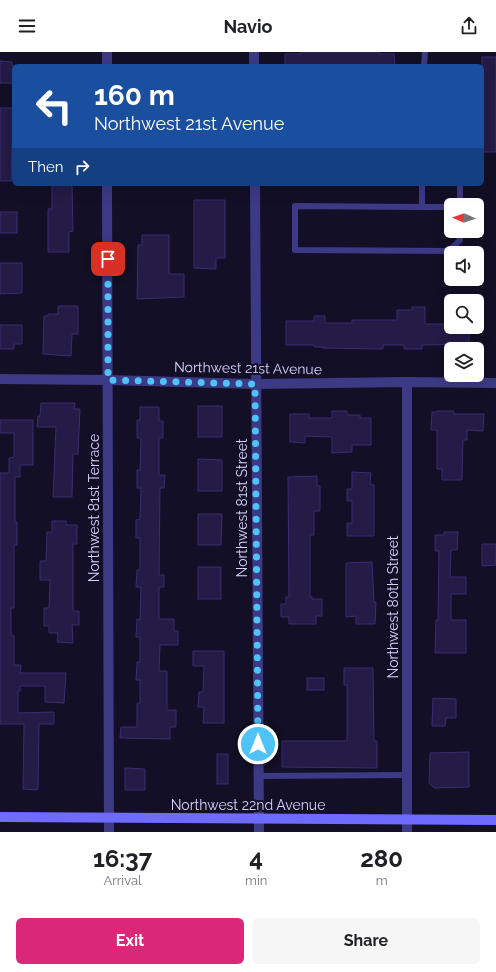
<!DOCTYPE html>
<html lang="en">
<head>
<meta charset="utf-8">
<style>
  :root { --surface:#fff; --page:#f6f6f6; --text:#202124; --muted:#757577; --accent:#db2777 }
  body { margin:0; font-family:Raleway,sans-serif; background:var(--page); color:var(--text); height:100vh; display:flex; flex-direction:column; font-size:15px; white-space:nowrap }
  * { box-sizing:border-box; margin:0 }
  p { font-size:13px; color:var(--muted) }
  .icon { flex:none; width:22px; height:22px; fill:none; stroke:currentColor; stroke-width:2; stroke-linecap:round; stroke-linejoin:round }
  .map { position:relative; height:780px; overflow:hidden }
  .drawer { display:flex; flex-direction:column; background:var(--surface); flex:1 }
  .drawer>* { flex:none }
  .top-card { position:absolute; left:12px; top:12px; width:472px; height:122px; border-radius:6px; box-shadow:0 4px 16px #0002; background:#1a4fa0; color:#fff; overflow:hidden }
  .needle { width:26px; rotate:272deg }
  .fabs { position:absolute; left:444px; top:146px; display:grid; gap:8px }
  .fabs a { display:grid; place-items:center; width:40px; height:40px; border-radius:6px; background:var(--surface); box-shadow:0 4px 16px #0002; font-size:20px }
  .pin { position:absolute; display:grid; place-items:center; width:34px; height:34px; color:#fff; margin:-17px; border-radius:8px; box-shadow:0 2px 6px #0006 }
  .me { position:absolute; width:44px; margin:-22px; rotate:0deg; stroke-linejoin:round; filter:drop-shadow(0 0 3px #0008) }
  .turn { display:flex; align-items:center; gap:14px; height:84px; padding:0 16px; font-size:18px }
  .turn .icon { width:52px; height:52px; stroke-width:2.5 }
  .turn b { display:block; font-size:28px; line-height:34px }
  .then { display:flex; align-items:center; height:38px; padding:0 16px; background:#0003; gap:8px; font-size:15px }
  .eta { display:flex; justify-content:space-evenly; align-items:center; height:68px; text-align:center }
  .eta b { font-size:24px; font-weight:700; line-height:28px }
  .button { display:flex; gap:8px; margin-top:auto; padding:8px 16px }
  .button a { flex:1; height:46px; border-radius:6px; background:var(--accent); color:#fff; font-size:16px; font-weight:700; line-height:46px; text-align:center }
  .button a+a { background:var(--page); color:var(--text) }
  header { display:flex; justify-content:space-between; align-items:center; height:52px; padding:0 16px; background:var(--surface); font-size:18px; font-weight:700 }
  .map>svg:first-child { display:block }
  .building { fill:#241b47; stroke:#3b2d73 }
  .lines { fill:none; stroke-linecap:round; stroke-linejoin:round }
  .lane { stroke:#3d3a85; stroke-width:6 }
  .street { stroke:#3d3a85; stroke-width:10 }
  .secondary { stroke:#6f6bff; stroke-width:10 }
  .route { stroke:#4fc3f7; stroke-width:7; stroke-dasharray:0 12.6 }
  .labels { text-anchor:middle; dominant-baseline:central; stroke-width:4; stroke-linejoin:round; paint-order:stroke }
  .street-label { font-size:14px; fill:#d9d4ff; stroke:#130f26 }
</style>
</head>
<body>
<header><svg class="icon" aria-label="menu" viewBox="0 0 24 24"><path d="M4 6h16M4 12h16M4 18h16"/></svg>Navio<svg class="icon" aria-label="share" viewBox="0 0 24 24"><path d="M12 15V3M7 8l5-5 5 5M5 13v7h14v-7"/></svg></header>
<div class="map">
<svg width="496" height="780" viewBox="0 0 496 780">
  <rect width="100%" height="100%" fill="#130f26"/>
  <g class="building">
    <path d="M301 0H379V2H394L395 14H285V2H301Z"/>
    <rect x="482" y="5" width="14" height="95"/>
    <path d="M0 9 12 10V14H14V31H0Z"/>
    <path d="M0 56H14V91H12L11 129H0Z"/>
    <path d="M52 132H72L73 179 69 180V200H48V157H52Z"/>
    <path d="M194 148H225V206H216V217L194 216Z"/>
    <rect x="0" y="160" width="17" height="21"/>
    <path d="M142 183H169V222H184V245L137 247 138 193H142Z"/>
    <path d="M0 211H22V241L0 242Z"/>
    <path d="M58 254H78V282H72L71 304 43 302 44 264H48V262H58Z"/>
    <path d="M412 255H425V272H451V275H469V292L422 293V297H404V293H383V297L322 296V295H314V293H286V269H314V264H325V271H352V268H397V258H412Z"/>
    <path d="M0 273H22V292H14V297H0Z"/>
    <path d="M41 351H75L74 357H80L78 402H73L72 445H53L56 375H37L38 364H40Z"/>
    <rect x="198" y="354" width="24" height="31"/>
    <path d="M140 355H159V369H163V386H159V423H165L164 436H160L159 523H164V535H159V567H174V579H178V593H160L159 619H167V658H176V675H170V687L120 686 121 675H137V651H140V628H136L137 610H140V585H136L137 567 140 568 141 535H136L137 518H140V486H136V468L140 467 141 436H137V418H140L141 386H137V368H140Z"/>
    <path d="M332 359H347V363H360V366H371V393H352V400L332 401V385L305 384V391L290 390V362H309V366H332Z"/>
    <path d="M437 359H454V362H484L483 379 467 378V388H463L462 428H442V417H437V378H431L432 360H437Z"/>
    <path d="M0 368H33V413H20V425H15V470H17V493H14V556H11V580L12 584H14V613H21L20 621H66L64 651 45 650V634H20V639H18V661L54 660V672H39L38 738 23 737 24 672H0V421H9V406L14 405V381H0Z"/>
    <path d="M198 407 222 408V439H198Z"/>
    <path d="M352 420 371 421 370 432 374 433V484H347V471H352V449H347V437H352Z"/>
    <path d="M317 424V434H320V459H314V483H310V545H312V547H322V564H316V572H289V565H281V552H286V545H289L288 425Z"/>
    <path d="M198 462H222L221 493H198Z"/>
    <path d="M52 469H66V473H77V492H73V559H79V573H72L73 591 57 590 58 581H49V574H44V556H49L50 528H40V509H46L47 480H52Z"/>
    <path d="M444 480H458L457 498H451L450 525H466V542H451V568H466V601H435L436 568H438L439 499H435V483H444Z"/>
    <path d="M482 492H496V513L482 514Z"/>
    <path d="M372 510 374 550H376L375 572H356V564L346 565V511Z"/>
    <rect x="198" y="515" width="23" height="32"/>
    <path d="M193 599H224V671H203L204 655H198L199 640H203L204 614H193Z"/>
    <path d="M344 616H373L374 689H377V716L282 715V689H347V633H344Z"/>
    <rect x="307" y="626" width="17" height="12"/>
    <path d="M433 646 456 647V666H446L445 674H432Z"/>
    <path d="M469 700V735L434 736 429 731 430 701Z"/>
    <rect x="217" y="702" width="11" height="30"/>
    <path d="M125 716 145 717V738H125Z"/>
  </g>
  <g class="lines">
    <g class="lane">
      <path d="M424 14 425 0"/>
      <path d="M422 132V155L295 154V198L449 199 460 188V179"/>
      <path d="M460 153V132"/>
      <path d="M422 155H451"/>
      <path d="M258 724 407 723"/>
    </g>
    <g class="street">
      <path d="M107 0V14"/>
      <path d="M254 0V14"/>
      <path d="M107 132 109 780"/>
      <path d="M255 132 259 780"/>
      <path d="M0 327 108 328 255 332 407 330 496 331"/>
      <path d="M407 330V780"/>
    </g>
    <path class="secondary" d="M0 765 496 768"/>
  </g>
  <g class="lines">
    <path class="route" d="M108 207V328L255 332 258 692"/>
  </g>
  <g class="labels">
    <g class="street-label">
      <text transform="translate(248 316) rotate(1)">Northwest 21st Avenue</text>
      <text transform="translate(94 456) rotate(-90)">Northwest 81st Terrace</text>
      <text transform="translate(242 456) rotate(-90)">Northwest 81st Street</text>
      <text transform="translate(393 555) rotate(-90)">Northwest 80th Street</text>
      <text x="248" y="753">Northwest 22nd Avenue</text>
    </g>
  </g>
</svg>
<div class="fabs">
<a><svg class="needle" viewBox="-14 -14 28 28"><path d="M0-13l5 13h-10z" fill="#e53935"/><path d="M0 13l5-13h-10z" fill="#757577"/></svg></a>
<a><svg class="icon" aria-label="sound" viewBox="0 0 24 24"><path d="M4 9h4l5-4v14l-5-4H4zM17 9q2 3 0 6"/></svg></a>
<a><svg class="icon" aria-label="search" viewBox="0 0 24 24"><circle cx="10" cy="10" r="6"/><path d="M15 15l6 6"/></svg></a>
<a><svg class="icon" aria-label="layers" viewBox="0 0 24 24"><path d="M12 4l9 5-9 5-9-5zM3 14l9 5 9-5"/></svg></a>
</div>
<div class="pin" style="left:108px;top:207px;background:#d93025"><svg class="icon" aria-label="arrive" viewBox="0 0 24 24"><path d="M6 21V4h12l-3 4 3 4H6"/></svg></div>
<svg class="me" style="left:258px;top:692px" viewBox="-20 -20 40 40"><circle r="17" fill="#4fc3f7" stroke="#fff" stroke-width="3"/><path d="M0-11L8 9 0 5-8 9z" fill="#fff"/></svg>
<div class="top-card">
<div class="turn"><svg class="icon" aria-label="left" viewBox="0 0 24 24"><path d="M17 20v-9H6M10 6l-5 5 5 5"/></svg><div><b>160 m</b>Northwest 21st Avenue</div></div>
<div class="then">Then<svg class="icon" aria-label="right" viewBox="0 0 24 24"><path d="M7 20v-9h11M14 6l5 5-5 5"/></svg></div>
</div>
</div>
<section class="drawer">
<div class="eta">
<div><b>16:37</b><p>Arrival</p></div>
<div><b>4</b><p>min</p></div>
<div><b>280</b><p>m</p></div>
</div>
<div class="button"><a>Exit</a><a>Share</a></div>
</section>
</body>
</html>
